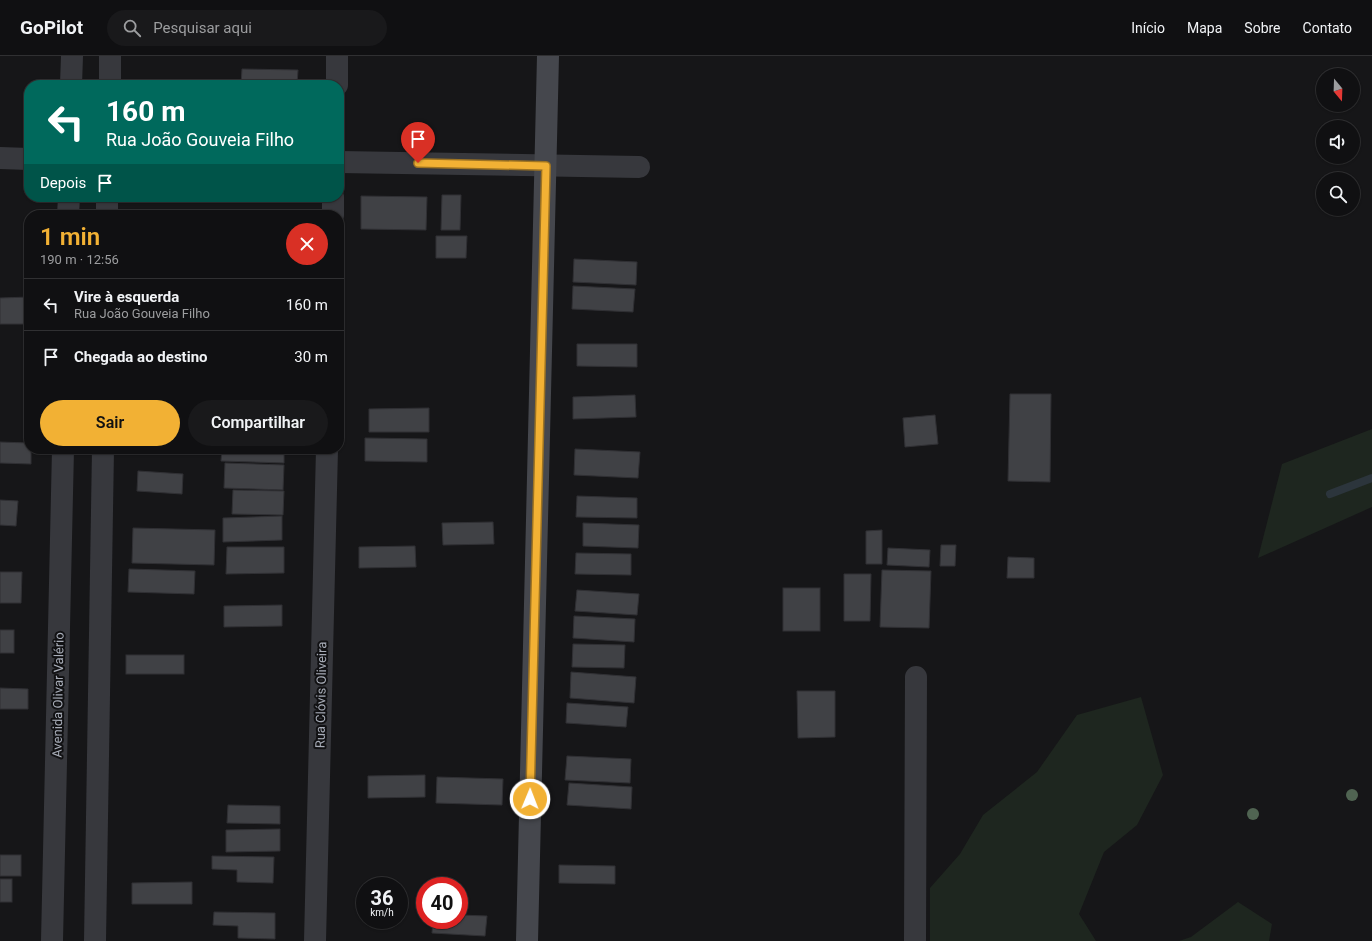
<!DOCTYPE html>
<html lang="pt">
<head>
<meta charset="utf-8">
<style>
  :root { --surface:#101012; --page:#19191b; --text:#f1f3f6; --muted:#9c9d9f; --line:#303032; --accent:#f2b134 }
  body { margin:0; font-family:Roboto,sans-serif; background:var(--page); color:var(--text); height:100vh; display:flex; flex-direction:column; font-size:15px; white-space:nowrap }
  * { box-sizing:border-box; margin:0 }
  p { font-size:13px; color:var(--muted) }
  .icon { flex:none; width:22px; height:22px; fill:none; stroke:currentColor; stroke-width:2; stroke-linecap:round; stroke-linejoin:round }
  .map { position:relative; flex:1; overflow:hidden }
  .sheet { position:absolute; left:24px; top:154px; width:320px; height:244px; display:flex; flex-direction:column; background:var(--surface); border-radius:16px; box-shadow:0 1px 3px #0004,0 0 0 1px var(--line) }
  .sheet>* { flex:none }
  .guide { position:absolute; left:24px; top:24px; width:320px; height:122px; border-radius:16px; box-shadow:0 1px 3px #0004,0 0 0 1px var(--line); background:#00695c; color:#fff; overflow:hidden }
  .needle { width:26px; rotate:161deg }
  .tools { position:absolute; left:1316px; top:12px; display:grid; gap:8px }
  .tools a { display:grid; place-items:center; width:44px; height:44px; border-radius:50%; background:var(--surface); box-shadow:0 1px 3px #0004,0 0 0 1px var(--line); font-size:20px }
  .speed { position:absolute; left:356px; top:821px; display:flex; gap:8px; font-size:20px; font-weight:700; text-align:center }
  .speed>* { display:grid; place-content:center; width:52px; height:52px; border-radius:50%; background:var(--surface); box-shadow:0 1px 3px #0004,0 0 0 1px var(--line); line-height:1 }
  .speed small { font-size:10px; font-weight:400 }
  .speed .limit { border:6px solid #d22; background:#fff; color:#111 }
  .pin { position:absolute; display:grid; place-items:center; width:34px; height:34px; color:#fff; margin:-41px -17px; border-radius:50% 50% 50% 0; rotate:-45deg; box-shadow:0 0 4px #0007 }
  .pin .icon { rotate:45deg }
  .me { position:absolute; width:44px; margin:-22px; rotate:1deg; stroke-linejoin:round; filter:drop-shadow(0 0 3px #0008) }
  .turn { display:flex; align-items:center; gap:14px; height:84px; padding:0 16px; font-size:18px }
  .turn .icon { width:52px; height:52px; stroke-width:2.5 }
  .turn b { display:block; font-size:28px; line-height:34px }
  .then { display:flex; align-items:center; height:38px; padding:0 16px; background:#0003; gap:8px; font-size:15px }
  .round { display:grid; place-items:center; flex:none; width:42px; height:42px; border-radius:21px; background:var(--page) }
  .headline { display:flex; align-items:center; justify-content:space-between; height:68px; padding:0 16px }
  h1 { font-size:24px; font-weight:600; line-height:30px; color:var(--accent) }
  .primary-button { display:flex; gap:8px; margin-top:auto; padding:8px 16px }
  .primary-button a { flex:1; height:46px; border-radius:24px; background:var(--accent); color:#111; font-size:16px; font-weight:600; line-height:46px; text-align:center }
  .primary-button a+a { background:var(--page); color:var(--text) }
  ul { padding:0; list-style:none }
  li { display:flex; align-items:center; gap:12px; height:52px; padding:0 16px; border-top:1px solid var(--line) }
  li div { flex:1 }
  li b { display:block; font-size:15px }
  li em { font-style:normal }
  header { display:flex; align-items:center; gap:24px; box-sizing:border-box; height:56px; padding:0 20px; background:var(--surface); border-bottom:1px solid var(--line) }
  header strong { font-size:19px }
  nav { display:flex; gap:22px; margin-inline-start:auto; font-size:14px }
  .search { width:280px; height:36px; background:var(--page); display:flex; align-items:center; gap:10px; box-sizing:border-box; padding:0 14px; border-radius:22px; color:var(--muted); font-size:15px }
  .map>svg:first-child { display:block }
  .green { fill:#1e261f }
  .lines { fill:none; stroke-linecap:round; stroke-linejoin:round }
  .stream { stroke:#2c353c; stroke-width:8 }
  .building { fill:#404145; stroke:#303034 }
  .street { stroke:#37383d; stroke-width:22 }
  .secondary { stroke:#45474d; stroke-width:22 }
  .tree { fill:#506452 }
  .route-casing { stroke:#9d7322; stroke-width:10 }
  .route { stroke:#f2b134; stroke-width:7 }
  .labels { text-anchor:middle; dominant-baseline:central; stroke-width:4; stroke-linejoin:round; paint-order:stroke }
  .street-label { font-size:13px; fill:#a8adb8; stroke:#111113 }
</style>
</head>
<body>
<header>
<strong>GoPilot</strong>
<div class="search"><svg class="icon" aria-label="search" viewBox="0 0 24 24"><circle cx="10" cy="10" r="6"/><path d="M15 15l6 6"/></svg>Pesquisar aqui</div>
<nav><a>Início</a><a>Mapa</a><a>Sobre</a><a>Contato</a></nav>
</header>
<div class="map">
<svg width="1372" height="885" viewBox="0 0 1372 885">
  <rect width="100%" height="100%" fill="#161618"/>
  <g class="green">
    <path d="M1372 373V451L1258 502 1282 408Z"/>
    <path d="M1141 641 1163 719 1137 769 1104 796 1079 858 1096 885H930V832L960 798 983 759 1037 716 1077 659Z"/>
    <path d="M1238 846 1272 868 1269 885H1179L1191 881Z"/>
  </g>
  <g class="lines">
    <path class="stream" d="M1330 438 1372 422"/>
  </g>
  <g class="building">
    <path d="M242 13 298 14 297 29H241Z"/>
    <path d="M442 139H461L460 174H441Z"/>
    <path d="M361 140 427 141 426 174 361 173Z"/>
    <path d="M436 180H467L466 202H436Z"/>
    <path d="M574 203 637 206 636 229 573 226Z"/>
    <path d="M573 230 635 233 633 256 572 253Z"/>
    <path d="M29 241V268H0V242Z"/>
    <path d="M577 288H637V311L577 310Z"/>
    <path d="M1010 338H1051L1050 426 1008 425Z"/>
    <path d="M635 339 636 361 573 363V341Z"/>
    <path d="M429 352V376H369V353Z"/>
    <path d="M935 359 938 388 905 391 903 362Z"/>
    <path d="M365 382 427 383V406L365 405Z"/>
    <path d="M0 386 29 387V393H31V408L0 407Z"/>
    <path d="M222 393H284V407L221 405Z"/>
    <path d="M575 393 640 396 638 422 574 419Z"/>
    <path d="M225 407 284 409 283 434 224 432Z"/>
    <path d="M138 415 183 418 182 438 137 435Z"/>
    <path d="M233 434 284 435 283 459 232 458Z"/>
    <path d="M577 440 637 442V462L576 461Z"/>
    <path d="M0 444 18 445 16 470 0 469Z"/>
    <path d="M282 460V484L223 486V462Z"/>
    <path d="M493 466 494 488 443 489 442 467Z"/>
    <path d="M583 467 639 469 638 492 583 490Z"/>
    <path d="M133 472 215 474 214 509 132 507Z"/>
    <path d="M882 474V508H866V475Z"/>
    <path d="M941 489H956L955 510H940Z"/>
    <path d="M415 490 416 511 359 512V491Z"/>
    <path d="M227 491H284V517L226 518Z"/>
    <path d="M888 492 930 494 929 511 887 509Z"/>
    <path d="M576 497 631 498V519L575 518Z"/>
    <path d="M1008 501 1034 502V522H1007Z"/>
    <path d="M129 513 195 515 194 538 128 536Z"/>
    <path d="M882 514 931 515 929 572 880 571Z"/>
    <path d="M0 516H22L21 547H0Z"/>
    <path d="M844 518H871L870 565H844Z"/>
    <rect x="783" y="532" width="37" height="43"/>
    <path d="M577 534 639 538 637 559 575 555Z"/>
    <path d="M282 549V570L224 571V550Z"/>
    <path d="M574 560 635 563 634 586 573 582Z"/>
    <rect x="0" y="574" width="14" height="23"/>
    <path d="M573 588 625 589 624 612 572 611Z"/>
    <rect x="126" y="599" width="58" height="19"/>
    <path d="M571 616 636 621 634 647 570 642Z"/>
    <path d="M0 632 28 633V653H0Z"/>
    <path d="M797 635H835V681L798 682Z"/>
    <path d="M567 647 628 651 626 671 566 667Z"/>
    <path d="M567 700 631 703 630 727 565 724Z"/>
    <path d="M425 719V741L368 742V720Z"/>
    <path d="M437 721 503 723 502 749 436 747Z"/>
    <path d="M569 727 632 731 631 753 567 749Z"/>
    <path d="M228 749 280 750V768L227 767Z"/>
    <path d="M280 773V795L226 796V774Z"/>
    <rect x="0" y="799" width="21" height="21"/>
    <path d="M212 800 274 801 273 827 237 826V814L212 813Z"/>
    <path d="M559 809 615 810V828L559 827Z"/>
    <rect x="0" y="823" width="12" height="23"/>
    <path d="M192 826V848H132V827Z"/>
    <path d="M214 856 275 857V883L238 882V870L213 869Z"/>
    <path d="M459 859 487 860 485 880 432 877 433 864H459Z"/>
  </g>
  <g class="lines">
    <g class="street">
      <path d="M71 29 72 0"/>
      <path d="M110 29V0"/>
      <path d="M337 29V0"/>
      <path d="M0 102 29 103"/>
      <path d="M339 106 639 111"/>
      <path d="M68 159 69 141"/>
      <path d="M107 159V141"/>
      <path d="M333 159V141"/>
      <path d="M52 885 63 393"/>
      <path d="M95 885 103 393"/>
      <path d="M315 885 327 393"/>
      <path d="M915 885 916 621"/>
    </g>
    <path class="secondary" d="M527 885 548 0"/>
  </g>
  <g class="tree">
    <circle cx="1352" cy="739" r="6"/>
    <circle cx="1253" cy="758" r="6"/>
  </g>
  <g class="lines">
    <g class="route-casing">
      <path id="route" d="M418 107 546 110 530 743"/>
    </g>
    <use href="#route" class="route"/>
  </g>
  <g class="labels">
    <g class="street-label">
      <text transform="translate(58 639) rotate(-89)">Avenida Olivar Valério</text>
      <text transform="translate(321 639) rotate(-89)">Rua Clóvis Oliveira</text>
    </g>
  </g>
</svg>
<div class="tools">
<a><svg class="needle" viewBox="-14 -14 28 28"><path d="M0-13l5 13h-10z" fill="#e53935"/><path d="M0 13l5-13h-10z" fill="#9c9d9f"/></svg></a>
<a><svg class="icon" aria-label="sound" viewBox="0 0 24 24"><path d="M4 9h4l5-4v14l-5-4H4zM17 9q2 3 0 6"/></svg></a>
<a><svg class="icon" aria-label="search" viewBox="0 0 24 24"><circle cx="10" cy="10" r="6"/><path d="M15 15l6 6"/></svg></a>
</div>
<div class="speed"><div>36<small>km/h</small></div><div class="limit">40</div></div>
<div class="pin" style="left:418px;top:107px;background:#d93025"><svg class="icon" aria-label="arrive" viewBox="0 0 24 24"><path d="M6 21V4h12l-3 4 3 4H6"/></svg></div>
<svg class="me" style="left:530px;top:743px" viewBox="-20 -20 40 40"><circle r="17" fill="#f2b134" stroke="#fff" stroke-width="3"/><path d="M0-11L8 9 0 5-8 9z" fill="#fff"/></svg>
<div class="guide">
<div class="turn"><svg class="icon" aria-label="left" viewBox="0 0 24 24"><path d="M17 20v-9H6M10 6l-5 5 5 5"/></svg><div><b>160 m</b>Rua João Gouveia Filho</div></div>
<div class="then">Depois<svg class="icon" aria-label="arrive" viewBox="0 0 24 24"><path d="M6 21V4h12l-3 4 3 4H6"/></svg></div>
</div>
<section class="sheet">
<div class="headline"><div><h1>1 min</h1><p>190 m · 12:56</p></div><a class="round" style="background:#d93025;color:#fff"><svg class="icon" aria-label="close" viewBox="0 0 24 24"><path d="M6 6l12 12M18 6L6 18"/></svg></a></div>
<ul>
<li><svg class="icon" aria-label="left" viewBox="0 0 24 24"><path d="M17 20v-9H6M10 6l-5 5 5 5"/></svg><div><b>Vire à esquerda</b><p>Rua João Gouveia Filho</p></div><em>160 m</em></li>
<li><svg class="icon" aria-label="arrive" viewBox="0 0 24 24"><path d="M6 21V4h12l-3 4 3 4H6"/></svg><div><b>Chegada ao destino</b></div><em>30 m</em></li>
</ul>
<div class="primary-button"><a>Sair</a><a>Compartilhar</a></div>
</section>
</div>
</body>
</html>
